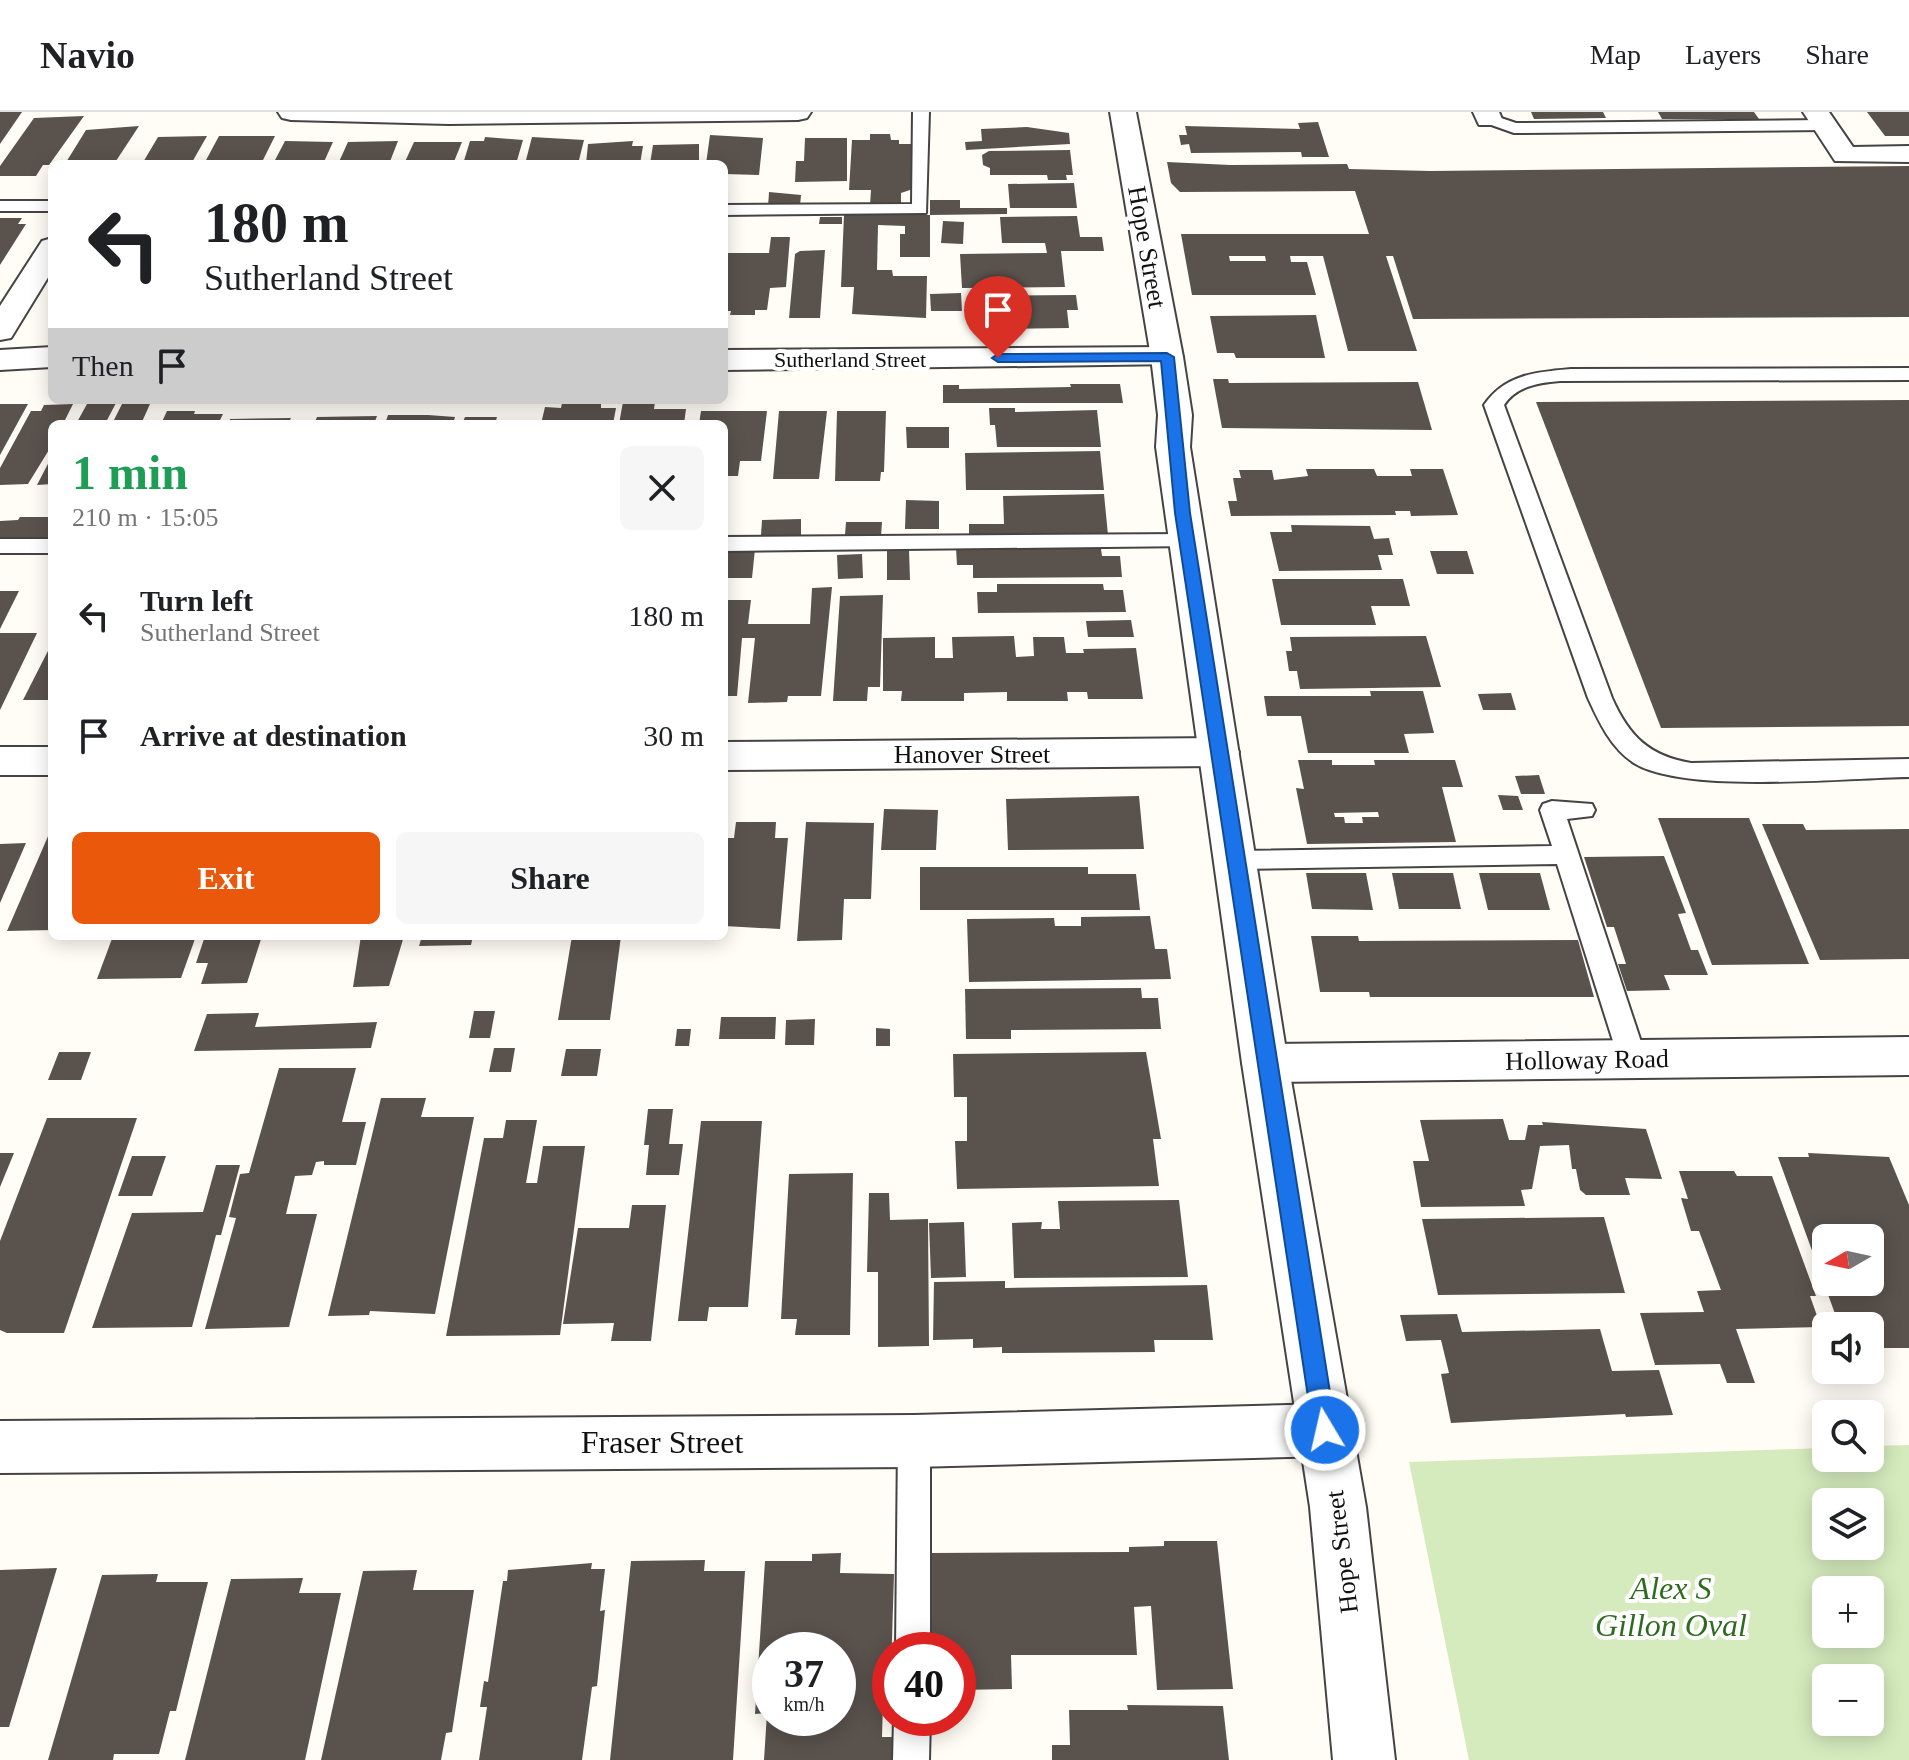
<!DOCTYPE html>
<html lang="en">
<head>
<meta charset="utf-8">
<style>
  :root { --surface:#fff; --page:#f6f6f6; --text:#202124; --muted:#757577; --line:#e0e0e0; --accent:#ea580c }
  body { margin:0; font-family:"Times New Roman",serif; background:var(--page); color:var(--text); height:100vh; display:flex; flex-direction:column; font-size:30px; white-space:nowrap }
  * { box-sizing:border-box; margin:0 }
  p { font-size:26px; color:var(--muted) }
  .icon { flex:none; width:44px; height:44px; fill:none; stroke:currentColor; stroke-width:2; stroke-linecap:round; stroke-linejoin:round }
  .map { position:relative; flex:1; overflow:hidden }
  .panel { position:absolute; left:48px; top:308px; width:680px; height:520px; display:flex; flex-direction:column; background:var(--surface); border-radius:12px; box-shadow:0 4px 20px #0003 }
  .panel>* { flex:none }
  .hud { position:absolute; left:48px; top:48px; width:680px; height:244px; border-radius:12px; box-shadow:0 4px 20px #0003; background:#fff; color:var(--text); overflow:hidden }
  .needle { width:52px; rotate:261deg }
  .fabs { position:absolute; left:1812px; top:1112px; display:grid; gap:16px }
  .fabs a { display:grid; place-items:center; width:72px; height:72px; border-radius:12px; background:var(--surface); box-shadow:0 4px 20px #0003; font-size:40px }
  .speed { position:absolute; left:752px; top:1520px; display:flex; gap:16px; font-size:40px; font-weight:700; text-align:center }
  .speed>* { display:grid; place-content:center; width:104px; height:104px; border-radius:50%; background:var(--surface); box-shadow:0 4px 20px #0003; line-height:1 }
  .speed small { font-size:20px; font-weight:400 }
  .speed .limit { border:12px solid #d22; background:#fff; color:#111 }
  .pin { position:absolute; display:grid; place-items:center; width:68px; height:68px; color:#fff; margin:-82px -34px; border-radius:50% 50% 50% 0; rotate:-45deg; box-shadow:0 0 8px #0007 }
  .pin .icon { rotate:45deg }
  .me { position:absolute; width:88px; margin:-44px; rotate:351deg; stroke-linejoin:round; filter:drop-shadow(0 0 6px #0008) }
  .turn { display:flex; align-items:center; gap:28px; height:168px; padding:0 24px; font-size:36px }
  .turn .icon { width:104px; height:104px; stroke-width:2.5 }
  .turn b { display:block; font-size:56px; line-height:68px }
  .then { display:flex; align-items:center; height:76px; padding:0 24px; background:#0003; gap:16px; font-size:30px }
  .round { display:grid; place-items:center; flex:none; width:84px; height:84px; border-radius:12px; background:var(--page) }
  .headline { display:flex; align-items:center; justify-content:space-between; height:136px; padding:0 24px }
  h1 { font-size:48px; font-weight:700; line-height:60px; color:#1e9e55 }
  .action { display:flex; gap:16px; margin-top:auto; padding:16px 24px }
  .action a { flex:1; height:92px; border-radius:12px; background:var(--accent); color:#fff; font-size:32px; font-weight:700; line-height:92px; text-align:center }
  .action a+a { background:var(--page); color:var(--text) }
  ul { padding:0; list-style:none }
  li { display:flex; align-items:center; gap:24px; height:120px; padding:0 24px }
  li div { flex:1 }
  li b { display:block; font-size:30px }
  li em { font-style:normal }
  header { display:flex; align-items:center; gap:48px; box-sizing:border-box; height:112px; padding:0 40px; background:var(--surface); border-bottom:2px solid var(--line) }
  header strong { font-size:38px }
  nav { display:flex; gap:44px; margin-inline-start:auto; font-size:28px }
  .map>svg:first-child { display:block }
  .green { fill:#d5ebbd; fill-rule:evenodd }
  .building { fill:#5a524d; fill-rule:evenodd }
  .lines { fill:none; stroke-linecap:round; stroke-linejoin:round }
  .service-casing { stroke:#444; stroke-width:4 }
  .minor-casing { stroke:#444; stroke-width:4 }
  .tertiary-casing { stroke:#444; stroke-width:4 }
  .service { fill:#fff; fill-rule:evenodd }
  .minor { fill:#fff; fill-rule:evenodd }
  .tertiary { fill:#fff; fill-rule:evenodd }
  .route { fill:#1a73e8; stroke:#114b97; stroke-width:2 }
  .labels { text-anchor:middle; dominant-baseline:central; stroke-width:8; stroke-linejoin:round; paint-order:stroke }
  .far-street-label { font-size:22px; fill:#111; stroke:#fff }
  .street-label { font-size:26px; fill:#111; stroke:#fff }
  .near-street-label { font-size:32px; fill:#111; stroke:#fff }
  .near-park-label { font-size:32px; font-style:italic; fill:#2f6b1f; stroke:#fff }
</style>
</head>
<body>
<header>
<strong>Navio</strong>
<nav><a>Map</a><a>Layers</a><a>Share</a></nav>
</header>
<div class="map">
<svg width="1909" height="1648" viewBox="0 0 1909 1648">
  <rect width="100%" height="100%" fill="#fffdf5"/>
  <path class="green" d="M1909 1333V1648H1469L1409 1350 1826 1336V1346H1870V1334ZM1826 1390H1870V1434H1826ZM1826 1478H1870V1522H1826ZM1826 1566H1870V1610H1826Z"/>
  <g class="building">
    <path d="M0 0H22L0 32Z"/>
    <path d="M1531 0H1603L1606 6 1534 7Z"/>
    <path d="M1658 0H1754L1759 7H1662Z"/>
    <path d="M1867 0H1909V24H1885Z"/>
    <path d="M84 4 49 53H43L36 64H0V54L34 6Z"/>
    <path d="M1318 10 1329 45H1302L1301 40 1191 41 1189 32 1181 33 1179 23H1187L1185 14 1300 17 1298 11Z"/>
    <path d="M139 14 114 52H65L86 18Z"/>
    <path d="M1027 15 1069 21 1070 32 966 38 965 30 982 29 981 17Z"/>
    <path d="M870 22H890L891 28H899V32H913V77L901 81V94H870L871 78H849L852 28H870Z"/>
    <path d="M710 23 763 26 759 63 724 62V52H706Z"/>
    <path d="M207 24 191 52H142L158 25Z"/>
    <path d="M219 24H275L261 52H204Z"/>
    <path d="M485 25 523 28 516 52H463L470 29H484Z"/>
    <path d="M532 25 584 28 578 52H525Z"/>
    <path d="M805 26H847V69L795 70 796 49H804Z"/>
    <path d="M285 29 333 30 323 52H273Z"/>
    <path d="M398 29 389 52H338L348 30Z"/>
    <path d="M633 29 632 34H643L640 52H586L588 32Z"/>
    <path d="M414 30H462L453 52H404Z"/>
    <path d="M699 32V52H650L653 33Z"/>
    <path d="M1070 38 1073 63H1066L1067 68H1048L1047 63H990V56L983 53 982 43 989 39Z"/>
    <path d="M1167 50 1230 53 1347 52 1349 57 1430 59 1909 54V205L1413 207 1393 144H1386L1417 239H1348L1323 144H1290L1291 150H1307L1316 183H1192L1181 122H1369L1355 79 1180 80 1171 71ZM1229 144H1265L1266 149H1230Z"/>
    <path d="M1074 71 1077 96H1010L1008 72Z"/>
    <path d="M769 80 801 83 800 94 768 95Z"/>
    <path d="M930 88H960V96H1007V102L930 103Z"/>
    <path d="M844 103H930V145H900V122H905V114L878 113 877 158H892L893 164H927L926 206 852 202 854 175H841Z"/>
    <path d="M1077 104 1080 125H1102L1104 139H1061L1065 175 962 176 960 142 1047 141 1045 131H1002L1000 105Z"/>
    <path d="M820 105H842V112H819Z"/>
    <path d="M0 106H22L18 112H26L0 153Z"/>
    <path d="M943 109 964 110 963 132 941 131Z"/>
    <path d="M771 125H790L786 175 770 176 767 198H755V203H730L731 199H724V141H769Z"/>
    <path d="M825 138 820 206H789L795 142 800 139Z"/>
    <path d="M961 181 962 199H931L930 182Z"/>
    <path d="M1076 183 1078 198H1067L1069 216 986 217 985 193H971L970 184Z"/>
    <path d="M1316 203 1325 246H1236L1234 241H1217L1210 204Z"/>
    <path d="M1213 267H1228L1229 271 1418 270 1432 318 1222 316Z"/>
    <path d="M1070 272H1120L1123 291H943V273H959V277L1071 275Z"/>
    <path d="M1909 288V614L1661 616 1536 290Z"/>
    <path d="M623 290H655L654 297H686L684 312H619Z"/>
    <path d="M116 291 105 312H76L87 292Z"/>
    <path d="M562 291H601V296H616L613 312H541L545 295 561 296Z"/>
    <path d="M0 292H28L0 343Z"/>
    <path d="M73 292 63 312H52V333L28 372 0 373V356L31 299H41L44 293Z"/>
    <path d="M122 292H150L141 312H112Z"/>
    <path d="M989 296H1015V300L1097 298 1101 335H997L995 313H990Z"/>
    <path d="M167 299H195L194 302H223L218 312H161Z"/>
    <path d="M701 299H767L761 349H740L738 364H724V312H699Z"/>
    <path d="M779 299H827L819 367H773Z"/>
    <path d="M837 299H886L884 360H881L880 369H835Z"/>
    <path d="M388 303H428L455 305 453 312H385Z"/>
    <path d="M377 304 374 312H314L317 305Z"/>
    <path d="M465 305H497L495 312H462Z"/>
    <path d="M291 306 288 312H228L230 307Z"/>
    <path d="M906 315H949V336H907Z"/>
    <path d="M1100 339 1104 378H966L965 341Z"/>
    <path d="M52 344V372L37 373Z"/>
    <path d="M1306 357H1374L1377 364H1412L1410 357H1443L1458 403 1411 404 1410 399H1395L1396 403 1231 404 1228 389H1237L1233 366H1241L1239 358H1272L1274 368 1308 364Z"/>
    <path d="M1104 382 1108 423 969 424V412H1004L1003 384Z"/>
    <path d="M906 388 939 389V417H905Z"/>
    <path d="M20 405H52V427H0V409L18 408Z"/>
    <path d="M801 407V423H761L762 408Z"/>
    <path d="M846 410H882L881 424 845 423Z"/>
    <path d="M1291 413 1370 414 1374 427 1389 426 1393 443H1378L1382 458 1279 459 1270 420H1292Z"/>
    <path d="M956 436 1101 437 1102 444H1120L1122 465 973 466V453H957Z"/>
    <path d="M724 437H755L752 466H724Z"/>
    <path d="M887 438H909L910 468H887Z"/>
    <path d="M1430 439H1467L1474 462H1437Z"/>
    <path d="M862 442 863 466 838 467 837 443Z"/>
    <path d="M1272 467H1403L1410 494H1371L1376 513H1281Z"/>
    <path d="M997 472H1103L1104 478H1123L1126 500 978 501 977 480H997Z"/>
    <path d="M832 475 821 584H788L787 590 748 591 755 526H742L737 584H724V488H751L748 512H810L812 476Z"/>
    <path d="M0 479H19L0 517Z"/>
    <path d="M883 483 880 575H868L867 589H833L840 484Z"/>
    <path d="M1131 508 1134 525H1088L1086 509Z"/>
    <path d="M0 521H37L0 598Z"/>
    <path d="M1014 524 1016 545 1034 544 1033 525H1064L1066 541H1084L1083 537 1136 536 1143 587H1088L1087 580H1067L1068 589H1007V580L964 581V589H901L902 579H883V526L935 525V546H953L952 525Z"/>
    <path d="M1426 524 1441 575 1300 577 1297 559H1289L1286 539H1292L1290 525Z"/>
    <path d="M52 531V588H23Z"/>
    <path d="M1370 579H1423L1434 621 1404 622 1409 641H1308L1301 604H1267L1264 584H1371Z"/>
    <path d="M1511 581 1516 598H1483L1478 582Z"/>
    <path d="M1298 648H1332V653H1375L1374 648H1455L1463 675H1442L1456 730 1307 732 1296 676 1304 677ZM1378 700 1379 705H1362L1363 711H1345L1344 705H1335L1334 701Z"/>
    <path d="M1539 663 1545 682H1521L1515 664Z"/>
    <path d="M1498 683 1518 684 1523 698H1503Z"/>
    <path d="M1139 684 1144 737 1008 738 1006 687Z"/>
    <path d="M884 697 938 698 936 738H881Z"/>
    <path d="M1658 706H1749L1809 852 1712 853Z"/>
    <path d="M736 710H776L775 726H788L780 817 724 814V726H734Z"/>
    <path d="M806 710 874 711 871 787H844L842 828 797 829Z"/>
    <path d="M1762 712H1803L1806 718 1909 717V847L1820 848Z"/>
    <path d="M52 715V818L7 819Z"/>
    <path d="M26 731 0 791V732Z"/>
    <path d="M1664 744 1686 801 1678 802 1691 838H1698L1708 863H1664L1670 878 1627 879 1618 852H1626L1614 815H1607L1584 745Z"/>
    <path d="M920 755H1088V762H1136L1140 798H920Z"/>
    <path d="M1306 761H1366L1373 798 1312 797Z"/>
    <path d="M1392 761H1453L1461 797H1399Z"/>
    <path d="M1479 761H1540L1550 798H1488Z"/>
    <path d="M1150 804 1155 837H1167L1171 867 969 870 967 807 1054 806 1055 814H1081V805Z"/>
    <path d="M113 824H196L181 866 97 867Z"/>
    <path d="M205 824H262L247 871 201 872 208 851H196Z"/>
    <path d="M361 824H404L389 874 353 875Z"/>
    <path d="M422 824H473L471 833 419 834Z"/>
    <path d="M572 824H621L610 908H558Z"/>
    <path d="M1311 824H1358L1359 829 1578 828 1594 885H1370L1369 880H1320Z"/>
    <path d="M1141 876 1142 886H1158L1161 917 1011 918V927H966L965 877Z"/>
    <path d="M474 899H495L490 926H469Z"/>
    <path d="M259 901 255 915 377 910 371 936 194 939 207 902Z"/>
    <path d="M721 905H776L775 927H719Z"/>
    <path d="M815 907 814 933H785L786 908Z"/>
    <path d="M876 916 890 917V934H876Z"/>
    <path d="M677 917H691L689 934H675Z"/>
    <path d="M494 936H515L511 960H489Z"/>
    <path d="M566 937H601L597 964H561Z"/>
    <path d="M59 940H91L81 968H48Z"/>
    <path d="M1146 940 1161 1027H1153L1159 1074 957 1077 955 1029H967V985H954L953 942Z"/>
    <path d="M279 956H356L342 1010H366L356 1053H324V1049L316 1050 312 1063 295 1064 286 1102H317L289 1215 205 1217 236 1106 229 1105 240 1062 249 1061Z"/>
    <path d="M381 986H426L421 1005H474L435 1202 370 1199 369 1203 328 1204Z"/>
    <path d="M648 997H673L669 1032H683L679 1063H646L649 1033H644Z"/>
    <path d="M47 1006H137L64 1221H7L0 1218V1129Z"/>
    <path d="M1503 1007 1509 1028H1525L1528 1013H1543L1542 1010 1646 1017 1662 1067 1625 1066 1630 1083H1586L1580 1078 1576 1057H1572L1569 1033 1540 1034 1532 1077 1521 1078 1525 1094 1421 1095 1413 1049H1429L1420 1008Z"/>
    <path d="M506 1008H537L526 1071H537L543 1034H585L560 1223 446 1224 484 1026H503Z"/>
    <path d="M701 1009H762L748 1195H709L707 1209H678Z"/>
    <path d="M0 1041H14L0 1075Z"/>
    <path d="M1808 1041 1889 1045 1909 1093V1236H1870V1214L1838 1210 1778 1045H1809ZM1826 1126H1870V1170H1826Z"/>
    <path d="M132 1044H166L152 1084H118Z"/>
    <path d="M216 1053H240L221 1123H216L192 1215 92 1216 132 1101 203 1100Z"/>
    <path d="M1679 1059H1734L1737 1064H1772L1816 1184H1810L1821 1215 1736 1217 1755 1271H1727L1720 1252 1655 1253 1640 1201 1704 1200 1697 1179 1721 1178 1699 1119H1691L1681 1086 1688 1087Z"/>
    <path d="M853 1061 850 1223H795L797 1207H781L789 1062Z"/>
    <path d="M869 1081H889L890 1108 928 1107 929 1234 878 1235V1160H867Z"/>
    <path d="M1179 1088 1188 1165 1014 1166 1012 1111 1042 1110 1041 1117H1060L1058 1089Z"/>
    <path d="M632 1093H666L651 1229H611L614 1211 563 1212 578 1116H629Z"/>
    <path d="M1604 1105 1625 1181 1438 1183 1422 1107Z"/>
    <path d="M964 1110 966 1165 931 1166 929 1111Z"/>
    <path d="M1005 1169V1176L1207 1173 1213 1228H1154L1155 1240 1002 1241V1235L973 1236V1227L933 1228 934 1170Z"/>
    <path d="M1457 1202 1462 1220 1600 1217 1612 1259 1659 1258 1673 1303 1626 1305 1625 1302 1451 1311 1441 1262 1449 1261 1441 1228 1406 1229 1400 1203Z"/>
    <path d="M1164 1429H1217L1233 1577 1157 1578 1151 1494 1134 1495 1137 1543H1011L1012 1577 958 1578V1538H928L929 1441 1129 1440V1435L1164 1434Z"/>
    <path d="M841 1441 840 1461 894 1462 890 1592 883 1591 882 1625H893L892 1648H764L767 1601 755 1602 765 1449H812V1442ZM770 1538H838V1606H770Z"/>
    <path d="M705 1448 704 1459H745L733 1648H610L631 1449Z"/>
    <path d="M592 1451 591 1457H605L600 1499 605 1498 597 1574 592 1575 582 1648H479L487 1595H480L484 1569 488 1570 503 1469H507L508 1458Z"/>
    <path d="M57 1456 9 1615H0V1458Z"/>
    <path d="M417 1458 413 1478H474L452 1620 446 1621 441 1648H321L363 1459Z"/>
    <path d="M158 1462 156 1470H208L176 1599H170L159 1642H114L113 1648H48L102 1463Z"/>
    <path d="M303 1466 299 1481H341L305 1648H185L231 1467Z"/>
    <path d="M1127 1593 1223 1594 1229 1648H1052V1633H1070L1069 1598H1128Z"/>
  </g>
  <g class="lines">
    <g class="service-casing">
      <g id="service">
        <path d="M913 0H929L926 101 724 103V93L912 92Z"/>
        <path d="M1489 2 1516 11 1825 8 1833 13 1825 18 1514 21 1483 10V4Z"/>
        <rect x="0" y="89" width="52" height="10"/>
        <path d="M1909 256V268L1560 269C1538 271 1517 274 1504 293L1612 586C1629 624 1649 644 1691 651L1909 647V665C1846 666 1683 682 1634 651 1611 636 1599 610 1588 586L1484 293C1505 262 1536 260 1571 257Z"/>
        <path d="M1187 422 1194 424 1198 429 1194 434 724 439V425Z"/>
        <rect x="0" y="427" width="52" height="14"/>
        <path d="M1552 689 1592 692 1595 698 1592 704 1567 707 1647 948 1643 956 1633 959 1623 956 1619 948 1557 752 1235 757 1226 755 1222 748 1226 741 1235 739 1552 734 1540 698 1543 692Z"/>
        <path d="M914 1313 925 1318 930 1329V1538H896L898 1329 903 1318Z"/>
        <path d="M894 1606H930L929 1648H893Z"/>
      </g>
    </g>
    <g class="minor-casing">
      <g id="minor">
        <path d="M278 0H811L807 6 798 8 449 12 291 8 282 6Z"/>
        <path d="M1473 0H1499L1502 7 1499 13H1479Z"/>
        <path d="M1803 0H1829L1853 35 1909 34V50L1835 49Z"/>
        <path d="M52 126V159L11 226 0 228V194L42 129Z"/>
        <path d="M52 235V255L0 258V238Z"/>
        <path d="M1167 235 1178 238 1183 245 1178 252 724 258V238Z"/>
        <path d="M1219 626 1233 630 1239 640 1233 650 1219 654 724 658V630Z"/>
        <rect x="0" y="635" width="52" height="28"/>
        <path d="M1909 925V963L1265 970 1249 965 1242 951 1249 937 1265 932Z"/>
        <path d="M1325 1292 1344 1300 1352 1318 1344 1336 1325 1344 914 1355 0 1361V1309L914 1303Z"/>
      </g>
    </g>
    <g class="tertiary-casing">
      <path id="tertiary" d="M1110 0H1136L1183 245 1192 303 1190 335 1288 951 1366 1395 1395 1648H1333L1310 1395 1242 951 1156 335 1158 303 1151 245Z"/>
    </g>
    <use href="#service" class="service"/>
    <use href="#minor" class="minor"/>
    <use href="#tertiary" class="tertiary"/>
  </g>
  <path class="route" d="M1167 241 1174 245 1190 401 1336 1318 1333 1326 1325 1329 1317 1326 1313 1318 1175 401 1161 249 998 250 992 246 998 242Z"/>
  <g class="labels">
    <g class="far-street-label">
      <text x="850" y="247">Sutherland Street</text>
    </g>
    <g class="street-label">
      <text transform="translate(1147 135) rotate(80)">Hope Street</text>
      <text x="972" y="642">Hanover Street</text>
      <text transform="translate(1587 948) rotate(-1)">Holloway Road</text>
      <text transform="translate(1342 1440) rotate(-97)">Hope Street</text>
    </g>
    <g class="near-street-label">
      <text x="662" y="1330">Fraser Street</text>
    </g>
    <g class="near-park-label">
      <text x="1671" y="1476">Alex S<tspan x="1671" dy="37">Gillon Oval</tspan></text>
    </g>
  </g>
</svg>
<div class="fabs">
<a><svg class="needle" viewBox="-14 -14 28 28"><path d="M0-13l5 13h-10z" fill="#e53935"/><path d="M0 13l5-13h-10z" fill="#757577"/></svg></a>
<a><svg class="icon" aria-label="sound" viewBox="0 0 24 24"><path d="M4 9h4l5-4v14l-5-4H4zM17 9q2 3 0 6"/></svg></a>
<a><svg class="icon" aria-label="search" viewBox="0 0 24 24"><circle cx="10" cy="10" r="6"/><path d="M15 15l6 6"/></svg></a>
<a><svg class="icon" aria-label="layers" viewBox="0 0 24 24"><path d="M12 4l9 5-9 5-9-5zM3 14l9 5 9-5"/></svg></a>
<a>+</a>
<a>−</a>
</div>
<div class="speed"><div>37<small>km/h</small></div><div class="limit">40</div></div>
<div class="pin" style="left:998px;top:246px;background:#d93025"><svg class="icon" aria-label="arrive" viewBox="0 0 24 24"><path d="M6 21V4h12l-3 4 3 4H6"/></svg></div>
<svg class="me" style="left:1325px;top:1318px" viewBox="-20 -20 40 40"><circle r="17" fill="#1a73e8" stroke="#fff" stroke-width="3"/><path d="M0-11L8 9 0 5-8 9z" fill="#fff"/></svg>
<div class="hud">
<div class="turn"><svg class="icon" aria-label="left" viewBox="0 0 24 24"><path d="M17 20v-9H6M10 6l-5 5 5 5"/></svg><div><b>180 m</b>Sutherland Street</div></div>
<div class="then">Then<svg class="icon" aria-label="arrive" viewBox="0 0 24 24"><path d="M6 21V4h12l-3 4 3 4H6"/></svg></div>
</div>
<section class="panel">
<div class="headline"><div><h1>1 min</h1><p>210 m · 15:05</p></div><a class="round"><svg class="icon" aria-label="close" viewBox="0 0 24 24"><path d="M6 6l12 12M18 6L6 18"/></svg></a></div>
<ul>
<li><svg class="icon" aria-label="left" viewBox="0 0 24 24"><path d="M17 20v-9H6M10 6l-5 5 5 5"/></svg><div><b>Turn left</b><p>Sutherland Street</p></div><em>180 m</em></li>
<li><svg class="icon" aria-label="arrive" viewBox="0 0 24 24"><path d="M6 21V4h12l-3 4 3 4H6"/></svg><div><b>Arrive at destination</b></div><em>30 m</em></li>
</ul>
<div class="action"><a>Exit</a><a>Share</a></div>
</section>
</div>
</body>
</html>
